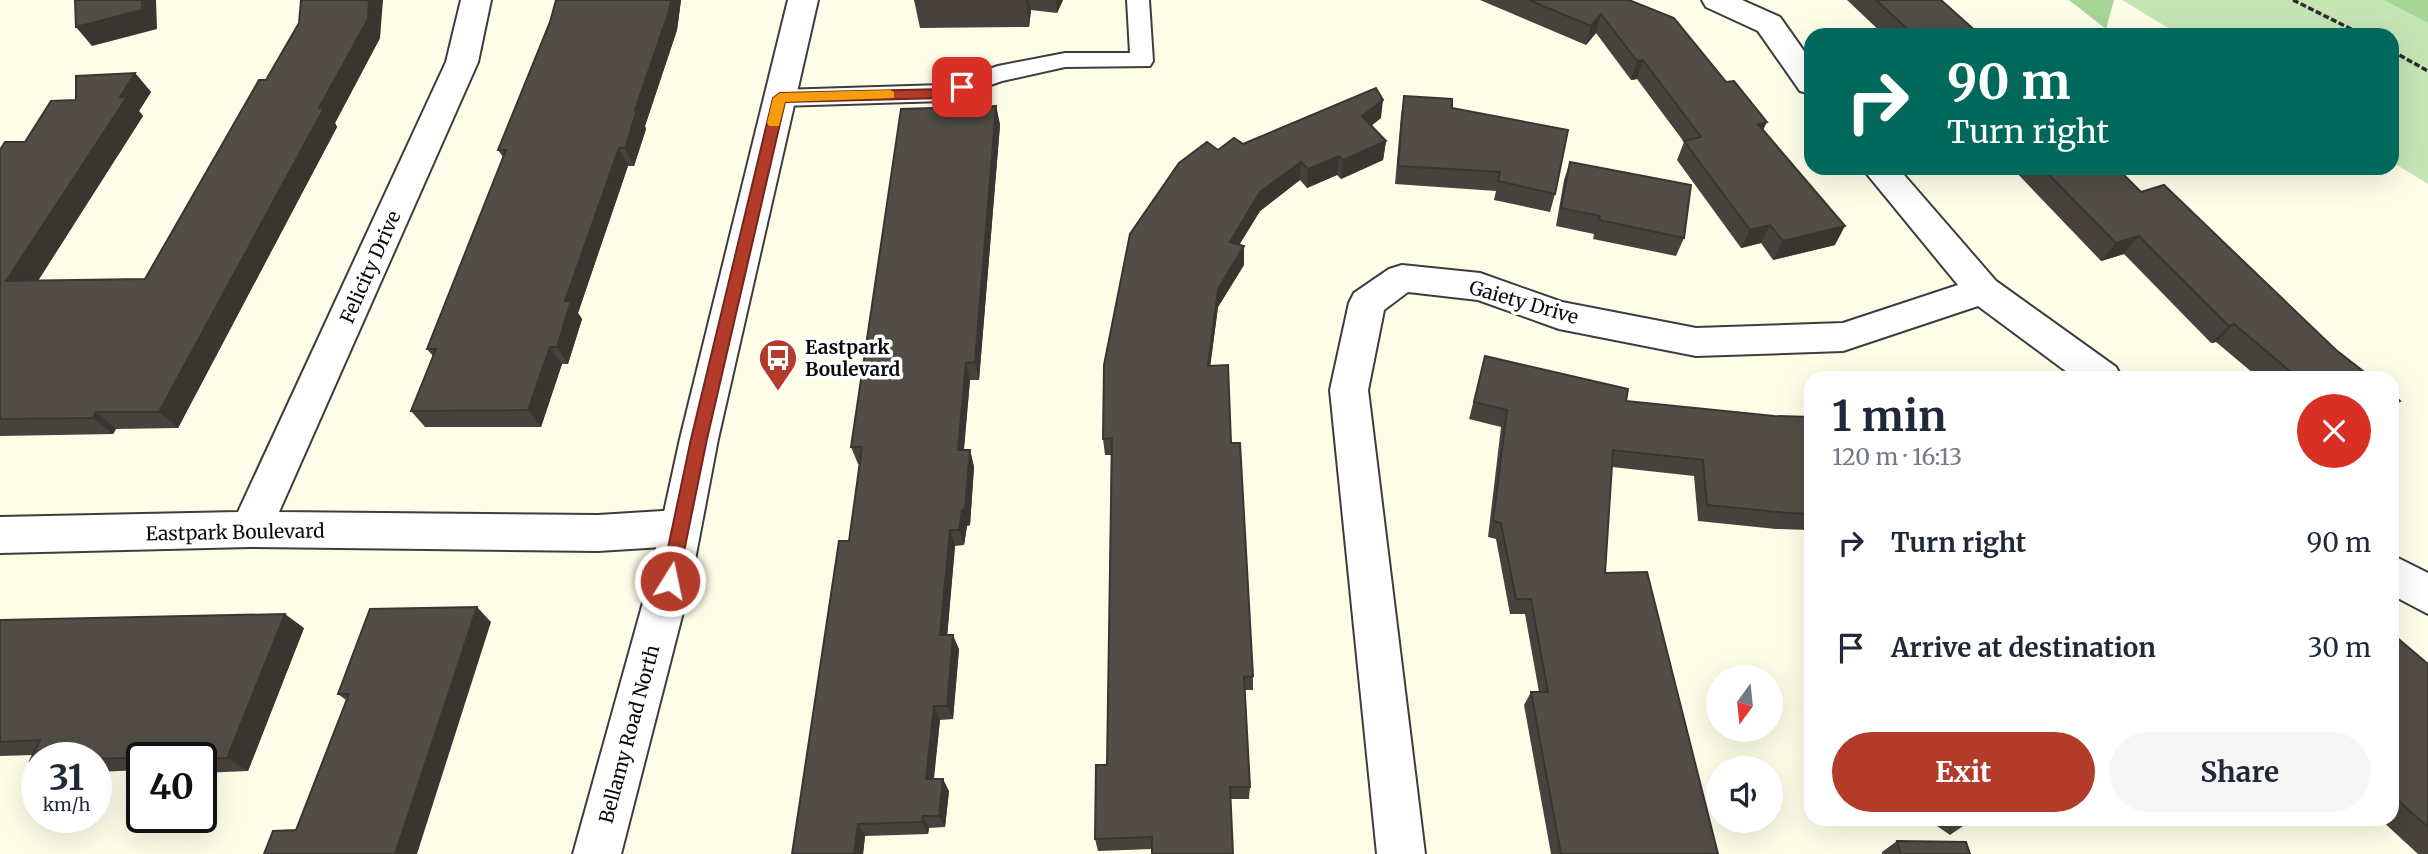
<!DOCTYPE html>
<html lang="en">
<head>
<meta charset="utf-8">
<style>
  :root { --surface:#fff; --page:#f6f6f7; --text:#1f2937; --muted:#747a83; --accent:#b23b2a }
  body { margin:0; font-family:Merriweather,serif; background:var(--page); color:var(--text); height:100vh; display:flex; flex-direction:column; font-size:26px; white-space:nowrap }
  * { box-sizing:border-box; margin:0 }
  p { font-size:23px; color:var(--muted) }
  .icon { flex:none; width:38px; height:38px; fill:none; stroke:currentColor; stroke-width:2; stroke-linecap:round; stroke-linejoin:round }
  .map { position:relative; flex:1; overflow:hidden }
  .details { position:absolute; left:1804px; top:371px; width:595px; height:455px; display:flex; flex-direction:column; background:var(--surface); border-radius:21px; box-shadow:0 7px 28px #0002 }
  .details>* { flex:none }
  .banner { position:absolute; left:1804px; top:28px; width:595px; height:147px; border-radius:21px; box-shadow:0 7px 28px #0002; background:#00695c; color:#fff; overflow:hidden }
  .needle { width:46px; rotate:195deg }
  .controls { position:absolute; left:1706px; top:665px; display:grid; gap:14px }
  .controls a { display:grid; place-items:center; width:77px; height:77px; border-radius:50%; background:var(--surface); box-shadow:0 7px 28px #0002; font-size:35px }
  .speed { position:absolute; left:21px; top:742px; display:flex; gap:14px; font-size:35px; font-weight:700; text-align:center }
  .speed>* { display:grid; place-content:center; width:91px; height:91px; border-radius:50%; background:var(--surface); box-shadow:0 7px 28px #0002; line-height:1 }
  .speed small { font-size:18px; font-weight:400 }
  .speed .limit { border:4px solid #111; border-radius:10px; background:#fff; color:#111 }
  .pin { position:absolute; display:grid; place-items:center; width:60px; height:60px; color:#fff; margin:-30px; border-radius:14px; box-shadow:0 4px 10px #0006 }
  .me { position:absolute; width:77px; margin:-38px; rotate:10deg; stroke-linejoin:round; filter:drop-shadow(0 0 5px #0008) }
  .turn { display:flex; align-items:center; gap:24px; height:147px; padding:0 28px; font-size:32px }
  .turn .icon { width:91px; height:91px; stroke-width:2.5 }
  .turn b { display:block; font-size:49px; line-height:60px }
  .round { display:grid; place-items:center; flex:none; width:74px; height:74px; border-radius:37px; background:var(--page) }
  .summary { display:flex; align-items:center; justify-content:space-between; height:119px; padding:0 28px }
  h1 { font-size:42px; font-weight:700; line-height:52px }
  .button { display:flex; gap:14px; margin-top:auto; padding:14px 28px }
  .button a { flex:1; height:80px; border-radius:42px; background:var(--accent); color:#fff; font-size:28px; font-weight:700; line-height:80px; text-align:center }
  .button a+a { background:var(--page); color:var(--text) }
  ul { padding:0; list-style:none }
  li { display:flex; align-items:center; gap:21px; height:105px; padding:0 28px }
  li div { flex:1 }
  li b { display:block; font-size:26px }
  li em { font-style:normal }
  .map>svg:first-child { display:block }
  .green { fill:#c6e5b5 }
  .forest { fill:#a7d595 }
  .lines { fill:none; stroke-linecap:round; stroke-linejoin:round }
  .service-casing { stroke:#3d3d3d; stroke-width:4 }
  .minor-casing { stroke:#3d3d3d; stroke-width:4 }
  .tertiary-casing { stroke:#3d3d3d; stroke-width:4 }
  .path { stroke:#2c2c2c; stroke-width:3.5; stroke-dasharray:6 2.5; stroke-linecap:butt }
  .service { fill:#fff; fill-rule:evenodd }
  .minor { fill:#fff; fill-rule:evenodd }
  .tertiary { fill:#fff; fill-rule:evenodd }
  .wall { fill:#47423d }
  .shaded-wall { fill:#393632 }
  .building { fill:#524d47; stroke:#393632; stroke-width:2 }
  .route { fill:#b23b2a; stroke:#74261b; stroke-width:2 }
  .slow { fill:#f59e0b }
  .labels { text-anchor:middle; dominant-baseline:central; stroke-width:7; stroke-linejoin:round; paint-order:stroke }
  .street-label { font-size:19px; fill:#0a0a0a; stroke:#fff }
  .poi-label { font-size:19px; font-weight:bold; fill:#0a0a0a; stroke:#fff; text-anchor:start }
</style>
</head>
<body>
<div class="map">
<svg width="2428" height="854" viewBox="0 0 2428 854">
  <rect width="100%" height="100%" fill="#fefde8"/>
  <path class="green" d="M2122 0H2428V184L2392 162V35H2180Z"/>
  <g class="forest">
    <path d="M2069 0H2114L2106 29Z"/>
    <path d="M2384 0H2428V23Z"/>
  </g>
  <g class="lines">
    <g class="service-casing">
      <path id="service" d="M1127 0H1149L1153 61 1150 66 1065 67 1002 81 944 101 780 106 772 104 768 98 772 92 780 90 942 85 998 66 1065 53H1130Z"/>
    </g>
    <g class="minor-casing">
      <g id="minor">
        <path d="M461 0H491L478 62 279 512 598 515 679 510 693 516 699 528 693 540 679 546 598 551 250 547 0 553V517L238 512 446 62Z"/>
        <path d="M1702 0H1742L1780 17 1811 61V94L1800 91 1758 31 1706 7Z"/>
        <path d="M1862 168H1898L1996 281 2116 367 2122 378H2075L1978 306 1843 351 1696 356 1559 329 1478 300 1408 292 1384 310 1368 390 1425 854H1377L1330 390 1349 303 1354 293 1389 269 1402 265 1480 273 1562 302 1696 328 1843 323 1958 285Z"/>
        <path d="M2392 555 2428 573V614L2392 595Z"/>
      </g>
    </g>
    <g class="tertiary-casing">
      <path id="tertiary" d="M788 0H818L718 439 691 581 621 854H573L649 581 680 439Z"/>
    </g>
    <g class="path">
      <path d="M2293 0 2363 35"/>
      <path d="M2392 51 2428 71"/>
    </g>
    <use href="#service" class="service"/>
    <use href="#minor" class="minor"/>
    <use href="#tertiary" class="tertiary"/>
  </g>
  <g class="wall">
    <path d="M556 0H681L677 30 645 126 646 129 634 166H628L578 313 582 319 568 364H562L541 427H425L411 411 433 356 427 349 503 157 498 150 550 22Z"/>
    <path d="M914 0H1063L1057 13 1031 10 1029 27 920 28Z"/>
    <path d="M1480 0H1629L1763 130 1835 245 1773 260 1761 243 1741 248 1677 160 1684 142 1637 79 1631 80 1596 33 1586 45Z"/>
    <path d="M1847 0H1941L1980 35H1884Z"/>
    <path d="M380 38 335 123 337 127 178 428 116 429 113 434 0 436V150L25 142 76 100 135 73 151 92 139 111 143 116 38 281 145 279 266 80Z"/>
    <path d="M1404 96 1452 108 1555 194 1550 212 1494 200 1496 191 1395 184 1401 115Z"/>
    <path d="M996 106 1000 125 979 380H970L964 450H970L974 467 970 525 967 526 964 545 955 546 947 635 959 649 953 719 940 720 934 779 949 791 945 827 929 828 928 834 865 836 863 854H792L849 541 860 463 858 464 851 447Z"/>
    <path d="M1381 118 1371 126 1386 141 1383 160 1341 179 1337 175 1307 188 1300 180 1260 211 1239 245 1244 246V265L1218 307 1210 366 1231 443 1253 676V690H1244L1250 787 1249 799H1231L1152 849 1098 851 1095 839 1107 765 1111 455H1105L1103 439 1218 150Z"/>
    <path d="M1570 162 1684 238 1676 256 1593 239 1594 234 1556 226 1564 180Z"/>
    <path d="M2012 168H2117L2141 192 2372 378H2259L2216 342 2211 343 2124 254 2101 261Z"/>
    <path d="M1485 356 1626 401 1774 416 1811 417V530L1776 529 1698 521 1694 476 1612 467 1605 573 1718 854H1551L1524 705 1531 692H1539L1525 614H1510L1496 539 1488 537 1501 427 1469 419Z"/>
    <path d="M0 620 304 628 248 771 201 773V758H142V770L96 772V758H37V765L30 761 33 755 0 756Z"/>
    <path d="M491 622 296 830 346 700 338 694Z"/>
    <path d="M2392 638 2428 664V854H2418L2380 819H2392Z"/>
    <path d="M1927 819H1969L1966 824 1950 835Z"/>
    <path d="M1897 841 1970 854H1882V852Z"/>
  </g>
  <g class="shaded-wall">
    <path d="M142 0H156L157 29 92 46 76 27Z"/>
    <path d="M369 0H383L380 38 335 123 337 127 178 428 159 412Z"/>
    <path d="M671 0H681L677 30 645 126 646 129 634 166 625 148 635 110Z"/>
    <path d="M1026 0H1029L1031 10 1029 27Z"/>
    <path d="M1056 0H1063L1057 13Z"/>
    <path d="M1601 14 1596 33 1586 45 1591 26Z"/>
    <path d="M1643 60 1637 79 1631 80 1637 61Z"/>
    <path d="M135 73 151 92 139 111 143 116 26 299 6 281Z"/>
    <path d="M1383 100 1381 118 1359 135 1362 116Z"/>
    <path d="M996 106 1000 125 979 380 975 362Z"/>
    <path d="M1767 122 1758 141V124Z"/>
    <path d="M1386 141 1383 160 1341 179 1343 160Z"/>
    <path d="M619 148 628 166 578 313 582 319 568 364 557 347 565 301Z"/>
    <path d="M1339 156 1337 175 1307 188 1308 169Z"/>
    <path d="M1301 162 1300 180 1260 211 1230 260V242L1260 192Z"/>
    <path d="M1770 225 1761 243 1741 248 1750 230Z"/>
    <path d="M1845 226 1835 245 1773 260 1783 241Z"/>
    <path d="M2139 236 2124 254 2101 261 2116 243Z"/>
    <path d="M1244 246V265L1218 307 1208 383V366L1218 289Z"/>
    <path d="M2234 324 2216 342 2211 343 2229 326Z"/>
    <path d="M550 347 562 364 541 427 528 410Z"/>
    <path d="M966 363 970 380 962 467 958 450Z"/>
    <path d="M96 412 116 429 113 434 93 418Z"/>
    <path d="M970 450 974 467 970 525 967 526 964 545 959 530Z"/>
    <path d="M950 530 955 546 946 650 940 635Z"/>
    <path d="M477 607 491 622 417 854H395Z"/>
    <path d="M285 614 304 628 248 771 227 758Z"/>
    <path d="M953 635 959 649 953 719 947 706Z"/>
    <path d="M934 706 940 720 932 791 926 779Z"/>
    <path d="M943 779 949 791 945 827 939 816Z"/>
    <path d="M923 816 929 828 928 834 922 822Z"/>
    <path d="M858 824 865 836 863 854H854Z"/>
  </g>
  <g class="building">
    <path d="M75 0H142V10L76 27Z"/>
    <path d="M301 0H369L368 19 319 108H324L159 412H96L93 418 0 419V150L5 142H25L51 101 76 100V76L135 73 120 97H127L6 281 145 279 259 80H266L299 23Z"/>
    <path d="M556 0H671L669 11 635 110H637L625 148H619L565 301H571L557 347H550L528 410 411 411 436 349H427L506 150H498L550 22Z"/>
    <path d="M1529 0H1629L1674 18 1726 82 1734 81 1767 122 1758 124 1845 226 1783 241 1770 225 1750 230 1684 141 1701 137 1643 60 1637 61 1601 14 1591 26Z"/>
    <path d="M1876 0H1941L1980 35H1914Z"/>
    <path d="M1376 88 1383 100 1362 116 1386 141 1343 160 1339 156 1308 169 1301 162 1260 192 1230 242 1244 246 1218 289 1208 366 1228 365 1231 443H1240L1253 676 1244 677 1250 787H1230L1233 854H1152V837L1095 839 1096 765H1107L1112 438 1103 439 1104 365 1130 234 1179 163 1207 142 1218 150 1234 138 1243 144Z"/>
    <path d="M1404 96 1452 99V108L1568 130 1555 194 1498 181 1500 172 1398 166Z"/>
    <path d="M996 106 975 362 966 363 958 450H970L965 509 962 510 959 530H950L940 635H953L947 706H934L926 779H943L939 816H923L922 822 858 824 854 854H792L839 541H849L862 447H851L901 109Z"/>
    <path d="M1570 162 1691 185 1684 238 1599 220 1600 216 1561 208Z"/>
    <path d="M2042 168H2117L2141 192 2164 185 2336 350 2372 378H2298L2234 324 2229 326 2139 236 2116 243Z"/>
    <path d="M1485 356 1628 389 1626 401 1774 416 1811 417V514L1787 513 1707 505 1703 460 1613 450 1605 573 1647 572 1718 854H1561L1531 692H1548L1531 599H1516L1501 523 1493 521 1507 410 1474 402Z"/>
    <path d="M2392 394 2400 401 2392 405Z"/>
    <path d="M477 607 395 854H264L273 831 296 830 349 694H338L370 609Z"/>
    <path d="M285 614 227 758 201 759V758H147L148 757 96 759V758H37V761H30L40 740 0 742V620Z"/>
    <path d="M2395 636 2428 664V827L2392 795V638Z"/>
    <path d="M1959 819H1969L1966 824Z"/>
    <path d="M1897 841 1966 842 1970 854H1901Z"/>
  </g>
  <path class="route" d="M962 82 967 84V90L944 98 785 102 707 439 678 581 676 587 670 589 664 587 661 581 691 439 773 98 780 93 943 89Z"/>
  <path class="slow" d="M890 90 894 92V98L785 102 779 126H769L767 123 773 98 780 93Z"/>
  <defs>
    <g id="bus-pin" transform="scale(2.0125)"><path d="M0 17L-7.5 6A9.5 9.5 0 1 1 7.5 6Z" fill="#b23b2a" stroke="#fff"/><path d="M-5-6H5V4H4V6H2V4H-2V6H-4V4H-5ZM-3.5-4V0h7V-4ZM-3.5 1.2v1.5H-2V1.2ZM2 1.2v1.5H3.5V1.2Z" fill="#fff"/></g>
  </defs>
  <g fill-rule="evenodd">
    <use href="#bus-pin" x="778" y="358"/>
  </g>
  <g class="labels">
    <g class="street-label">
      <text transform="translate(370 267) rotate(-66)">Felicity Drive</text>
      <text transform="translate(1524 302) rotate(16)">Gaiety Drive</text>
      <text transform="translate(235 532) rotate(-1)">Eastpark Boulevard</text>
      <text transform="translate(629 734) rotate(-75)">Bellamy Road North</text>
    </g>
    <g class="poi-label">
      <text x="805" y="347">Eastpark<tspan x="805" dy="22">Boulevard</tspan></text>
    </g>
  </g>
</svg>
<div class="controls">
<a><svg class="needle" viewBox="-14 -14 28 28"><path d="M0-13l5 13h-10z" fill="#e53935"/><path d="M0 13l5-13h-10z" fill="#747a83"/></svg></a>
<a><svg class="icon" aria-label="sound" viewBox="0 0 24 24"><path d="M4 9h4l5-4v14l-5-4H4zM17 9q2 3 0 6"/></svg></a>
</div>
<div class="speed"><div>31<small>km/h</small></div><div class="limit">40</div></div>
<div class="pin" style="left:962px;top:87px;background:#d93025"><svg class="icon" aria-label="arrive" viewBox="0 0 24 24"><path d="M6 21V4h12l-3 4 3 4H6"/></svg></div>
<svg class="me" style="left:670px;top:581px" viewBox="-20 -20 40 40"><circle r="17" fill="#b23b2a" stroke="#fff" stroke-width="3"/><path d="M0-11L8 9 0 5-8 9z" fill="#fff"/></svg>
<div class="banner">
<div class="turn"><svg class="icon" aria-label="right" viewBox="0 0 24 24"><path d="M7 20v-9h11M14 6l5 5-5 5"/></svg><div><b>90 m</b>Turn right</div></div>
</div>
<section class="details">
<div class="summary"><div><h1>1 min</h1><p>120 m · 16:13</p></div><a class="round" style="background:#d93025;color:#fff"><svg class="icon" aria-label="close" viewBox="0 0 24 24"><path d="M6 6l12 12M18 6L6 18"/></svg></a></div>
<ul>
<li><svg class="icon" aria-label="right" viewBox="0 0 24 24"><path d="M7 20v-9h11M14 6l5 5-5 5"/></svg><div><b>Turn right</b></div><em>90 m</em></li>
<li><svg class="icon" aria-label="arrive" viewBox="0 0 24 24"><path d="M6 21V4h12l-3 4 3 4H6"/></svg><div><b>Arrive at destination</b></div><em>30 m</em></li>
</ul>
<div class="button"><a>Exit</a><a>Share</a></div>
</section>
</div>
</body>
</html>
